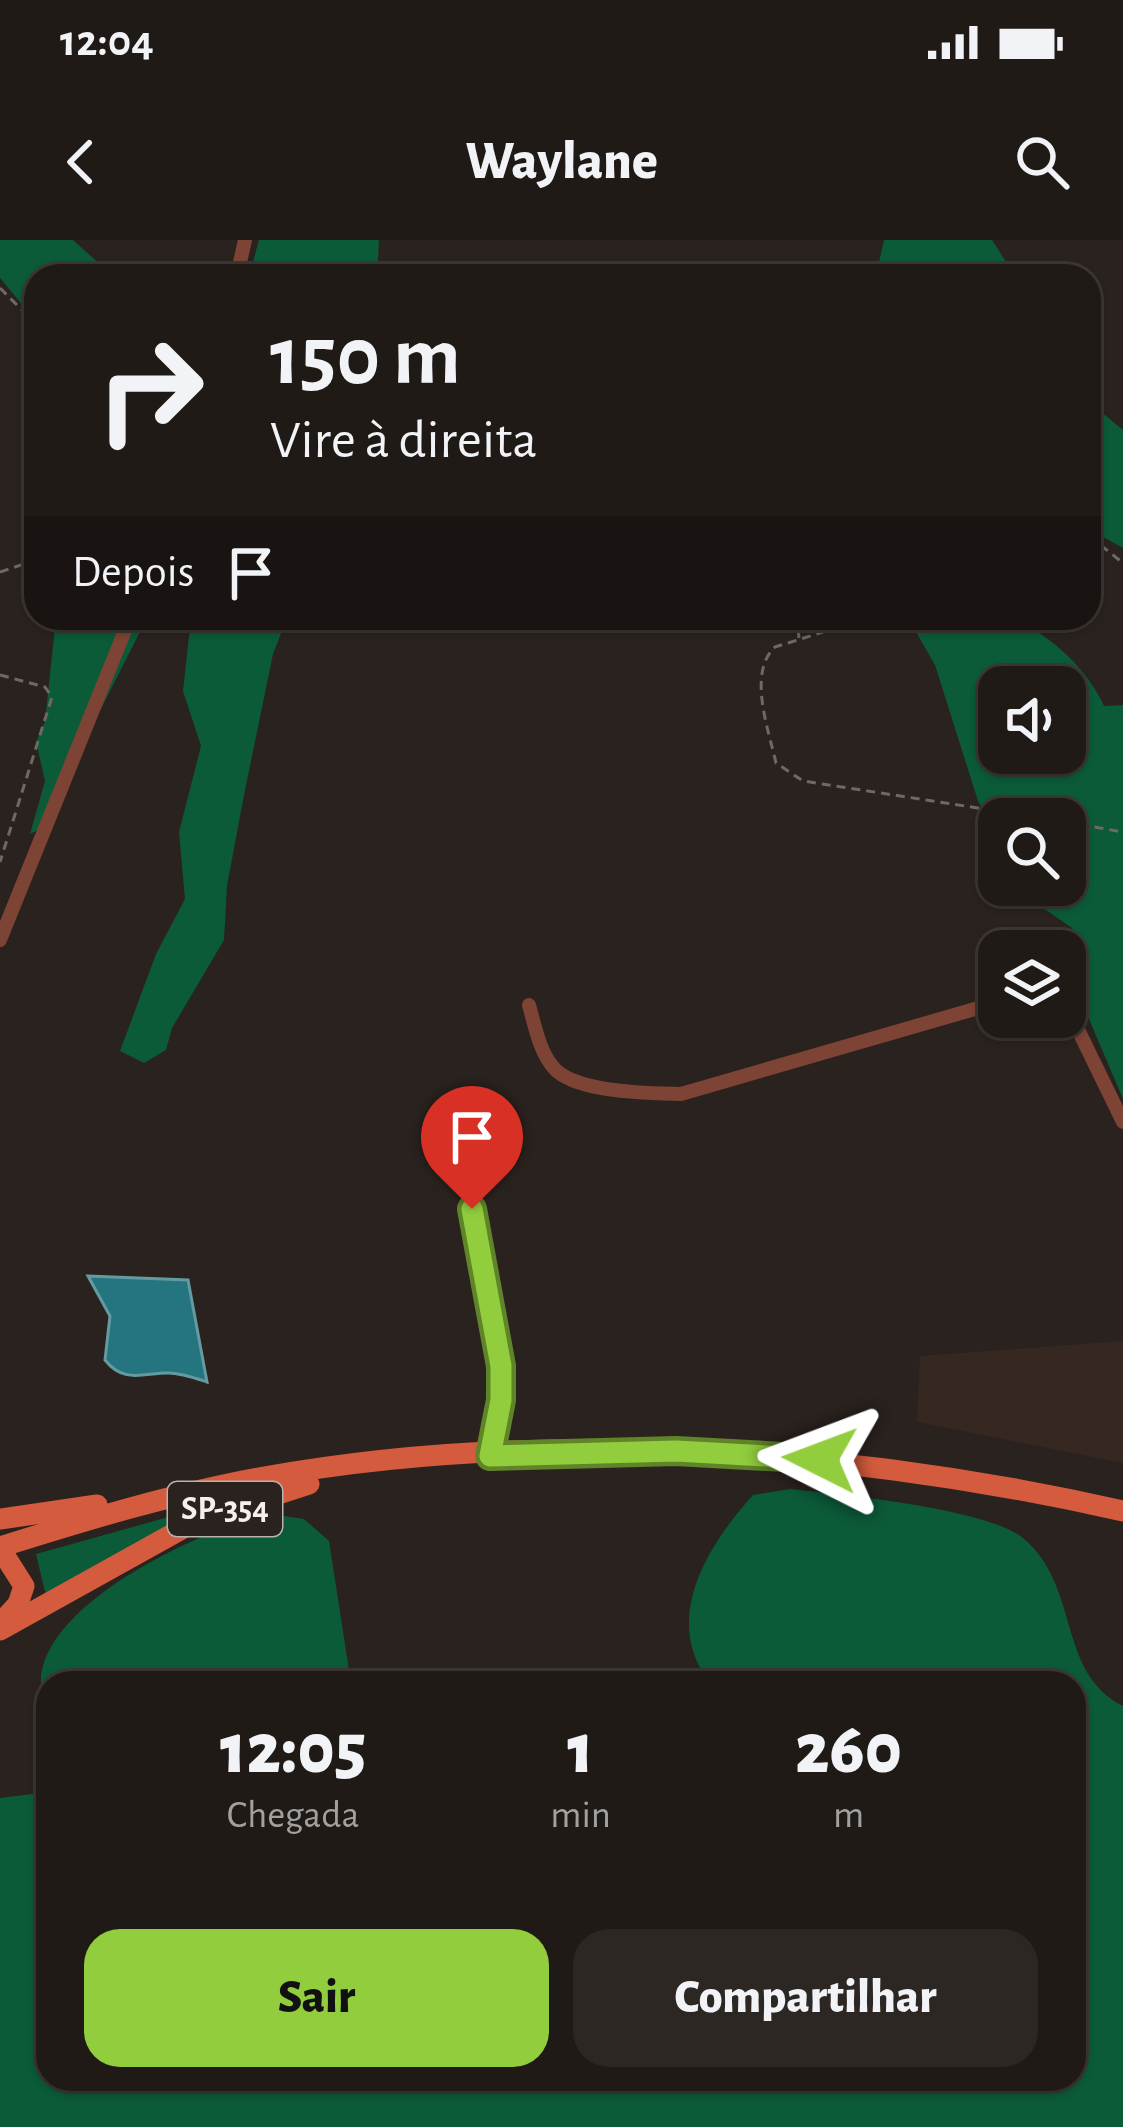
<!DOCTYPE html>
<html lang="pt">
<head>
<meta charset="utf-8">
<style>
  :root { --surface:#201a16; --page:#2d2723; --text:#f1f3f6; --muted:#a2a1a1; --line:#3d3835; --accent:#92cd3e }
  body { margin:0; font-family:"Alegreya Sans",sans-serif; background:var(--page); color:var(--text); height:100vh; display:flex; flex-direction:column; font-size:45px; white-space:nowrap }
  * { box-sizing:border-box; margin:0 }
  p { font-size:39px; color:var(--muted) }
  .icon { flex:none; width:66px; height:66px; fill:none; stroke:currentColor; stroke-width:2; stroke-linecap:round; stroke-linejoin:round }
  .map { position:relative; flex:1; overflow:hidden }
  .side { position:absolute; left:36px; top:1431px; width:1050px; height:420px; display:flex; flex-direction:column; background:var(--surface); border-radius:36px; box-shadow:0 3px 9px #0004,0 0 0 3px var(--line) }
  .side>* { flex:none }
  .guide { position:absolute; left:24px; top:24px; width:1077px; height:366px; border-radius:36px; box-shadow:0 3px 9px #0004,0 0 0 3px var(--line); background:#201a16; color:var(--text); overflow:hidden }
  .buttons { position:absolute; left:978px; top:426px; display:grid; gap:24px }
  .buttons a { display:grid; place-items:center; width:108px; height:108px; border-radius:24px; background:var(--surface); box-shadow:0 3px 9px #0004,0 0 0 3px var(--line); font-size:60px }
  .pin { position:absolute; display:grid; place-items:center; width:102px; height:102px; color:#fff; margin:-123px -51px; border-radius:50% 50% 50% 0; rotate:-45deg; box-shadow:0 0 12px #0007 }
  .pin .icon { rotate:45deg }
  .me { position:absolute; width:132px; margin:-66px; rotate:273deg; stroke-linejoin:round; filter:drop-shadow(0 0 9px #0008) }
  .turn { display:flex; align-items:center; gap:42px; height:252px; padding:0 48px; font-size:54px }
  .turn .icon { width:156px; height:156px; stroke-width:2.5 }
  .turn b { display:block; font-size:84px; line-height:102px }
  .then { display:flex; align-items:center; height:114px; padding:0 48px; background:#0003; gap:24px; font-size:45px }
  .eta { display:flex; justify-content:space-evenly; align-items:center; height:204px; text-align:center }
  .eta b { font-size:72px; font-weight:800; line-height:84px }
  .action { display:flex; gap:24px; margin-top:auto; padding:24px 48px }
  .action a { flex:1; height:138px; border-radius:36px; background:var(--accent); color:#111; font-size:48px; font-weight:800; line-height:138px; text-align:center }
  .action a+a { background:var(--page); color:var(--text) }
  .status { display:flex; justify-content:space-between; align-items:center; height:84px; padding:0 60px; background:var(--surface); direction:ltr }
  .status svg { height:33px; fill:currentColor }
  header { display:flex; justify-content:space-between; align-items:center; height:156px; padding:0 48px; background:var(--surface); font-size:54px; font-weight:800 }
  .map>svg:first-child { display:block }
  .built { fill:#362820 }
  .green { fill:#0b5a38; fill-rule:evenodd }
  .water { fill:#257581; stroke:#649aa1; stroke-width:3 }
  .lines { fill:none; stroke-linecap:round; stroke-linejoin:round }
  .path { stroke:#6f6864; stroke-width:3; stroke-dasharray:9 6; stroke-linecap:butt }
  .street { stroke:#7d4334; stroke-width:14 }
  .primary { stroke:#d45b3d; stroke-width:21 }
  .route-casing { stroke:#5f8528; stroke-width:30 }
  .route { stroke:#92cd3e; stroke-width:21 }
  .labels { text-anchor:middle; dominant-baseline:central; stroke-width:12; stroke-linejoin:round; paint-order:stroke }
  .shield { fill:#2a221e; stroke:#b9b2af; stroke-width:3 }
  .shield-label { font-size:33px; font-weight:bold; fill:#f6f0ed }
</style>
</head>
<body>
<div class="status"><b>12:04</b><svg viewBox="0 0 49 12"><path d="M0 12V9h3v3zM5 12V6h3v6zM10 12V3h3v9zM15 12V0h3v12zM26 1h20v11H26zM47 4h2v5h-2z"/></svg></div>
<header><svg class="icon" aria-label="back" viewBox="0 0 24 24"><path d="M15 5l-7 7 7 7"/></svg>Waylane<svg class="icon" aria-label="search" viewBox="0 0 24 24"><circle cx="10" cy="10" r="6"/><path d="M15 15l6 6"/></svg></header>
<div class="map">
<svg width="1123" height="1887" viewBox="0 0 1123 1887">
  <rect width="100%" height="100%" fill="#2a221e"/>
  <path class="built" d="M1123 1101V1223L917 1182 920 1116Z"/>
  <g class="green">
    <path d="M0 0H73L113 36H36V81L0 38Z"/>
    <path d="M259 0H379L377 36H249Z"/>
    <path d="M884 0H992L1015 36H876Z"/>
    <path d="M1089 162 1123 190V308L1089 289Z"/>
    <path d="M56 378H147L40 589 30 594 45 541 36 502 45 481Z"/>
    <path d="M191 378H287L273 414 244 555 227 646 224 700 172 788 166 810 144 823 120 811 156 714 185 659 179 592 201 506 183 451Z"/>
    <path d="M908 378C938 378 973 373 1002 378 1043 385 1088 429 1104 466L1123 465V859L1069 732 1072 688 1043 668 1033 645H1065V579H999L997 595 978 561 935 425ZM999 447H1065V513H999Z"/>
    <path d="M790 1249C840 1254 988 1269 1023 1298 1081 1346 1056 1432 1123 1466V1887H0V1558L48 1552V1839H1074V1443H710C661 1380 707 1306 753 1255Z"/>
    <path d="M201 1268 46 1356 36 1314Z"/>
    <path d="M271 1274 304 1279 329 1301 351 1443H48V1470C0 1379 208 1285 271 1274Z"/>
  </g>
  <path class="water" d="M88 1036 188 1040 207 1142C195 1138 181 1133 168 1133 143 1133 124 1144 105 1120L110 1076Z"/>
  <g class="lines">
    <g class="path">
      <path d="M0 48 36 84"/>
      <path d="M1089 296 1123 323"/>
      <path d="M0 332 36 320"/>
      <path d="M797 378 799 398"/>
      <path d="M868 378 775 407C747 433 769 491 776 523L803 541 1049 579"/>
      <path d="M0 435 45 447 52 457 0 622"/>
      <path d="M1065 582 1123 592"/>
    </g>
    <g class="street">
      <path d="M237 36 245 0"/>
      <path d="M0 700 130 378"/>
      <path d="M1065 763 1123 882"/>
      <path d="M529 765C535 786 539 810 553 827 574 853 649 853 681 854L999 762"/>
      <path d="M472 969 501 1126V1161L490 1216"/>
    </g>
    <g class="primary">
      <path d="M0 1279 97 1265"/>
      <path d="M0 1307C86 1280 175 1253 264 1237 543 1187 848 1209 1123 1271"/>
      <path d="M0 1308 24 1346 18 1364 0 1384"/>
      <path d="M0 1390 196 1281 309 1244"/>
    </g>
  </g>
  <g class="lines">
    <g class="route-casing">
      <path id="route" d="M472 969 501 1126V1160L490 1216 676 1211 820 1219"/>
    </g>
    <use href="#route" class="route"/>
  </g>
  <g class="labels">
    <rect class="shield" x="168" y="1242" width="114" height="54" rx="9"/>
    <g class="shield-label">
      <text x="225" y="1269">SP-354</text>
    </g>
  </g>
</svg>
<div class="buttons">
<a><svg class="icon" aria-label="sound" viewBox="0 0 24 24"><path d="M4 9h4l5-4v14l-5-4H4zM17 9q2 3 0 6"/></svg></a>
<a><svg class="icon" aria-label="search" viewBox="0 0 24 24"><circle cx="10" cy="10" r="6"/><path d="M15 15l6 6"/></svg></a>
<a><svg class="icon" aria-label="layers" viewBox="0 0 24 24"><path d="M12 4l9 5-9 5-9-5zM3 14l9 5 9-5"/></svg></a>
</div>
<div class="pin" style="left:472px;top:969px;background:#d93025"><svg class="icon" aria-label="arrive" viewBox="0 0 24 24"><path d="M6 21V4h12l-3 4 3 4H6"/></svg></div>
<svg class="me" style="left:820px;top:1219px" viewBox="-20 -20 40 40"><path d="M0-17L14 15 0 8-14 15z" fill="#92cd3e" stroke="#fff" stroke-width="4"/></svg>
<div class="guide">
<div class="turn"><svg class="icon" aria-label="right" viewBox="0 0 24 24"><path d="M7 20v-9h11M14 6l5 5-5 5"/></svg><div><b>150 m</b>Vire à direita</div></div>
<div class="then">Depois<svg class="icon" aria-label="arrive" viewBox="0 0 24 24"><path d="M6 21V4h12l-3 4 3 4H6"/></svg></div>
</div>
<section class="side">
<div class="eta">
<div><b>12:05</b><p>Chegada</p></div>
<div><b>1</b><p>min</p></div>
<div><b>260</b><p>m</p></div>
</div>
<div class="action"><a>Sair</a><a>Compartilhar</a></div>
</section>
</div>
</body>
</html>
